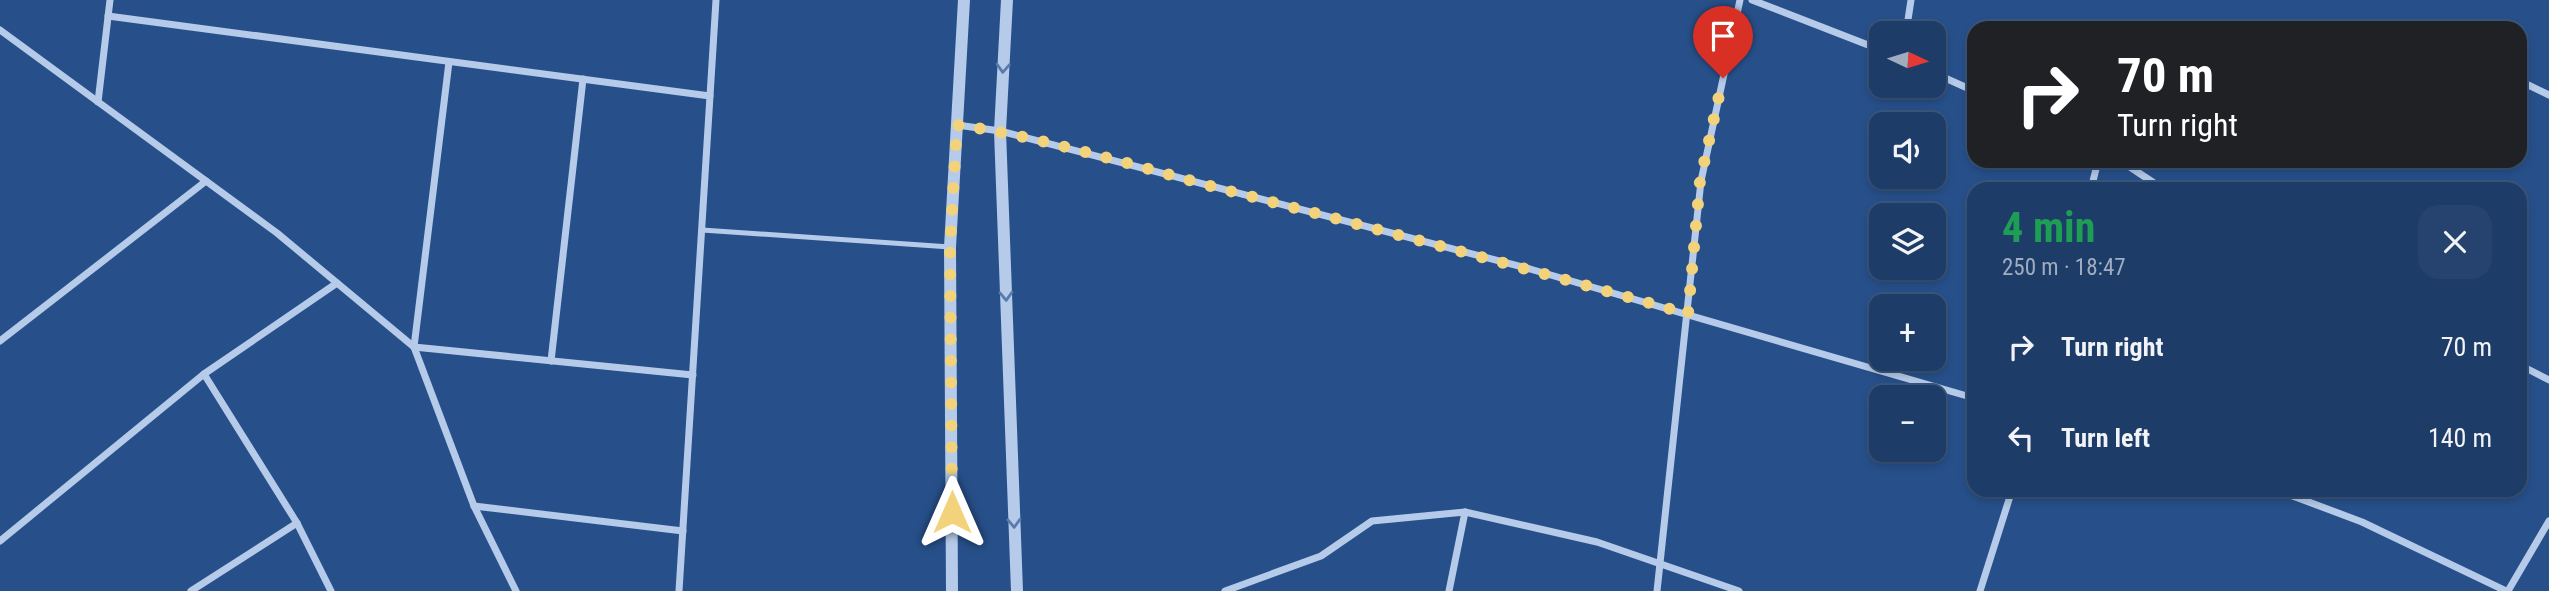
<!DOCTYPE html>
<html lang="en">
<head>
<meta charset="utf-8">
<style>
  :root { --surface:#1d3c68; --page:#25436e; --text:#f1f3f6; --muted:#a0adc0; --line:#3b567c }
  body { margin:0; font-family:"Roboto Condensed",sans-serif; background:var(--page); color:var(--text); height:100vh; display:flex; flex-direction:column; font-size:26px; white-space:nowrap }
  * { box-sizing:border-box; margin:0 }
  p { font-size:23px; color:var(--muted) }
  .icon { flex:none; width:38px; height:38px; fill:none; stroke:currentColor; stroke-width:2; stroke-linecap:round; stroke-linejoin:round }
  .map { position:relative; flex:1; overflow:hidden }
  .sheet { position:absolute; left:1967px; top:182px; width:560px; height:315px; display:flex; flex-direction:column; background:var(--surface); border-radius:21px; box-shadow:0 4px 10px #0003,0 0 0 2px var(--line) }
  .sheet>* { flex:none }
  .hud { position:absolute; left:1967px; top:21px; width:560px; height:147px; border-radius:21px; box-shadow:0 4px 10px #0003,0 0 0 2px var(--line); background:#202124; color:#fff; overflow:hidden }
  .needle { width:46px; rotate:94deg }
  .buttons { position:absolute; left:1869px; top:21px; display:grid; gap:14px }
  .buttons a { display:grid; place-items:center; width:77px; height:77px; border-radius:14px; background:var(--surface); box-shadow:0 4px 10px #0003,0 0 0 2px var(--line); font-size:35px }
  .pin { position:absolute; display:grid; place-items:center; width:60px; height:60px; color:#fff; margin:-72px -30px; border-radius:50% 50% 50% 0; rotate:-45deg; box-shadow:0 0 7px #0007 }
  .pin .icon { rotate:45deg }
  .me { position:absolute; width:77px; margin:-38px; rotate:0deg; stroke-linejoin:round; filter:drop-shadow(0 0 5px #0008) }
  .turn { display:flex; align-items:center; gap:24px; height:147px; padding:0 35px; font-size:32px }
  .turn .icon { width:91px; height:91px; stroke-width:2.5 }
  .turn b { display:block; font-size:49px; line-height:60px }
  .round { display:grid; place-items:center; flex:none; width:74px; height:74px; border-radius:21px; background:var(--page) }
  .head { display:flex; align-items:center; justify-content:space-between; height:119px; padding:0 35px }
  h1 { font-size:42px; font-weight:700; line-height:52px; color:#1e9e55 }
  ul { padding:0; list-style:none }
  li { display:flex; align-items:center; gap:21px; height:91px; padding:0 35px }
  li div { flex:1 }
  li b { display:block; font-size:26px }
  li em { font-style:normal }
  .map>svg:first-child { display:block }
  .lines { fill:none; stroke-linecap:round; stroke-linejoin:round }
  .service { stroke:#b5cbe9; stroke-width:5 }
  .minor { stroke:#b5cbe9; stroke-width:7 }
  .tertiary { stroke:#b5cbe9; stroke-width:12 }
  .oneway { stroke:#597bab }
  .route { stroke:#f2d27a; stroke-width:12; stroke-dasharray:0 21.6 }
</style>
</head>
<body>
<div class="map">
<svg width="2549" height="591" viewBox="0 0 2549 591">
  <rect width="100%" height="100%" fill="#27508a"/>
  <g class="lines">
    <path class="service" d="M702 230 950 247"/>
    <g class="minor">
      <path d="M1752 0 1881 50"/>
      <path d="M108 16 710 96"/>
      <path d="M0 30 277 233 414 347 474 506 516 591"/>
      <path d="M1906 33 1911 0"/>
      <path d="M449 62 414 347 693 375"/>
      <path d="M1934 73 1974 91"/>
      <path d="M2520 81 2549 95"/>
      <path d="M98 102 110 0"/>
      <path d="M957 125 1000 131 1530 269 1974 398"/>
      <path d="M2121 161 2163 189"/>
      <path d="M2091 189 2098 161"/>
      <path d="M0 341 206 181"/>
      <path d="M551 361 583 79"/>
      <path d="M2520 365 2549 380"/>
      <path d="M204 374 297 523 331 591"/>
      <path d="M2277 490 2362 522 2506 591"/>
      <path d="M474 506 683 531"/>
      <path d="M0 541 204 374 337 283"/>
      <path d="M191 591 297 523"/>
      <path d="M679 591 716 0"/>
      <path d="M1225 591 1321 556 1372 521 1465 512 1597 542 1739 591"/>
      <path d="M1449 591 1465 512"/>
      <path d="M1657 591 1701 181 1740 0"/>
      <path d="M1980 591 2012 490"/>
      <path d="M2508 591 2549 521"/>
    </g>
    <g class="tertiary">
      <path d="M1007 0 1000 131 1017 591"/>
      <path d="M952 591 950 247 964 0"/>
    </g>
  </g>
  <defs><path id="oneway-chevron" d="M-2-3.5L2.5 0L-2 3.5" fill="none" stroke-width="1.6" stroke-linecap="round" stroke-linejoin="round" transform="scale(1.75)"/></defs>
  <g class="oneway">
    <use href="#oneway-chevron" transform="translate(1003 68) rotate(93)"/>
    <use href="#oneway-chevron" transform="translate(1006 296) rotate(88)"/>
    <use href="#oneway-chevron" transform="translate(1014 523) rotate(88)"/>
  </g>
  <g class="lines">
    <path class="route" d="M952 512 950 247 957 125C1048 138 1137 167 1226 190 1380 230 1534 270 1688 314L1700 181 1723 78"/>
  </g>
</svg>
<div class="buttons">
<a><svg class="needle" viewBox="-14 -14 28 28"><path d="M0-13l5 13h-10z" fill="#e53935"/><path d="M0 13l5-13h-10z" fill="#a0adc0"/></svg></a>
<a><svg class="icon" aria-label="sound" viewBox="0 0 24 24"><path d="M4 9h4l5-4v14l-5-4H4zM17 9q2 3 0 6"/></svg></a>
<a><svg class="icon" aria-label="layers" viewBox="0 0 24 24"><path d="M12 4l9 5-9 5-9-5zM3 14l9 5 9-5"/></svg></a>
<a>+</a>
<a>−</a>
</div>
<div class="pin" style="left:1723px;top:78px;background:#d93025"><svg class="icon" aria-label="arrive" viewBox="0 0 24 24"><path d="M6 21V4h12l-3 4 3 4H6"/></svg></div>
<svg class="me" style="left:952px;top:512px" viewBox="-20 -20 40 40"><path d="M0-17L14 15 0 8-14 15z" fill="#f2d27a" stroke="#fff" stroke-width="4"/></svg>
<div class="hud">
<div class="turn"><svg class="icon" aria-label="right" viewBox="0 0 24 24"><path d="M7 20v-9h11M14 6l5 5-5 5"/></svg><div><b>70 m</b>Turn right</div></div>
</div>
<section class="sheet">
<div class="head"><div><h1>4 min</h1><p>250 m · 18:47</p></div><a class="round"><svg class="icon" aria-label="close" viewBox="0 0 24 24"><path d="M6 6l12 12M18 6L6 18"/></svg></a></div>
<ul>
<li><svg class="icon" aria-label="right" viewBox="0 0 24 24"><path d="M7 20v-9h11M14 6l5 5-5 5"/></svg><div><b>Turn right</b></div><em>70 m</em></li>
<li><svg class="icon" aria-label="left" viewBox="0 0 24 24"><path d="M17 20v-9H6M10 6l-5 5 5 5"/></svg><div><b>Turn left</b></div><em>140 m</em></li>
</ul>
</section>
</div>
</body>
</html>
